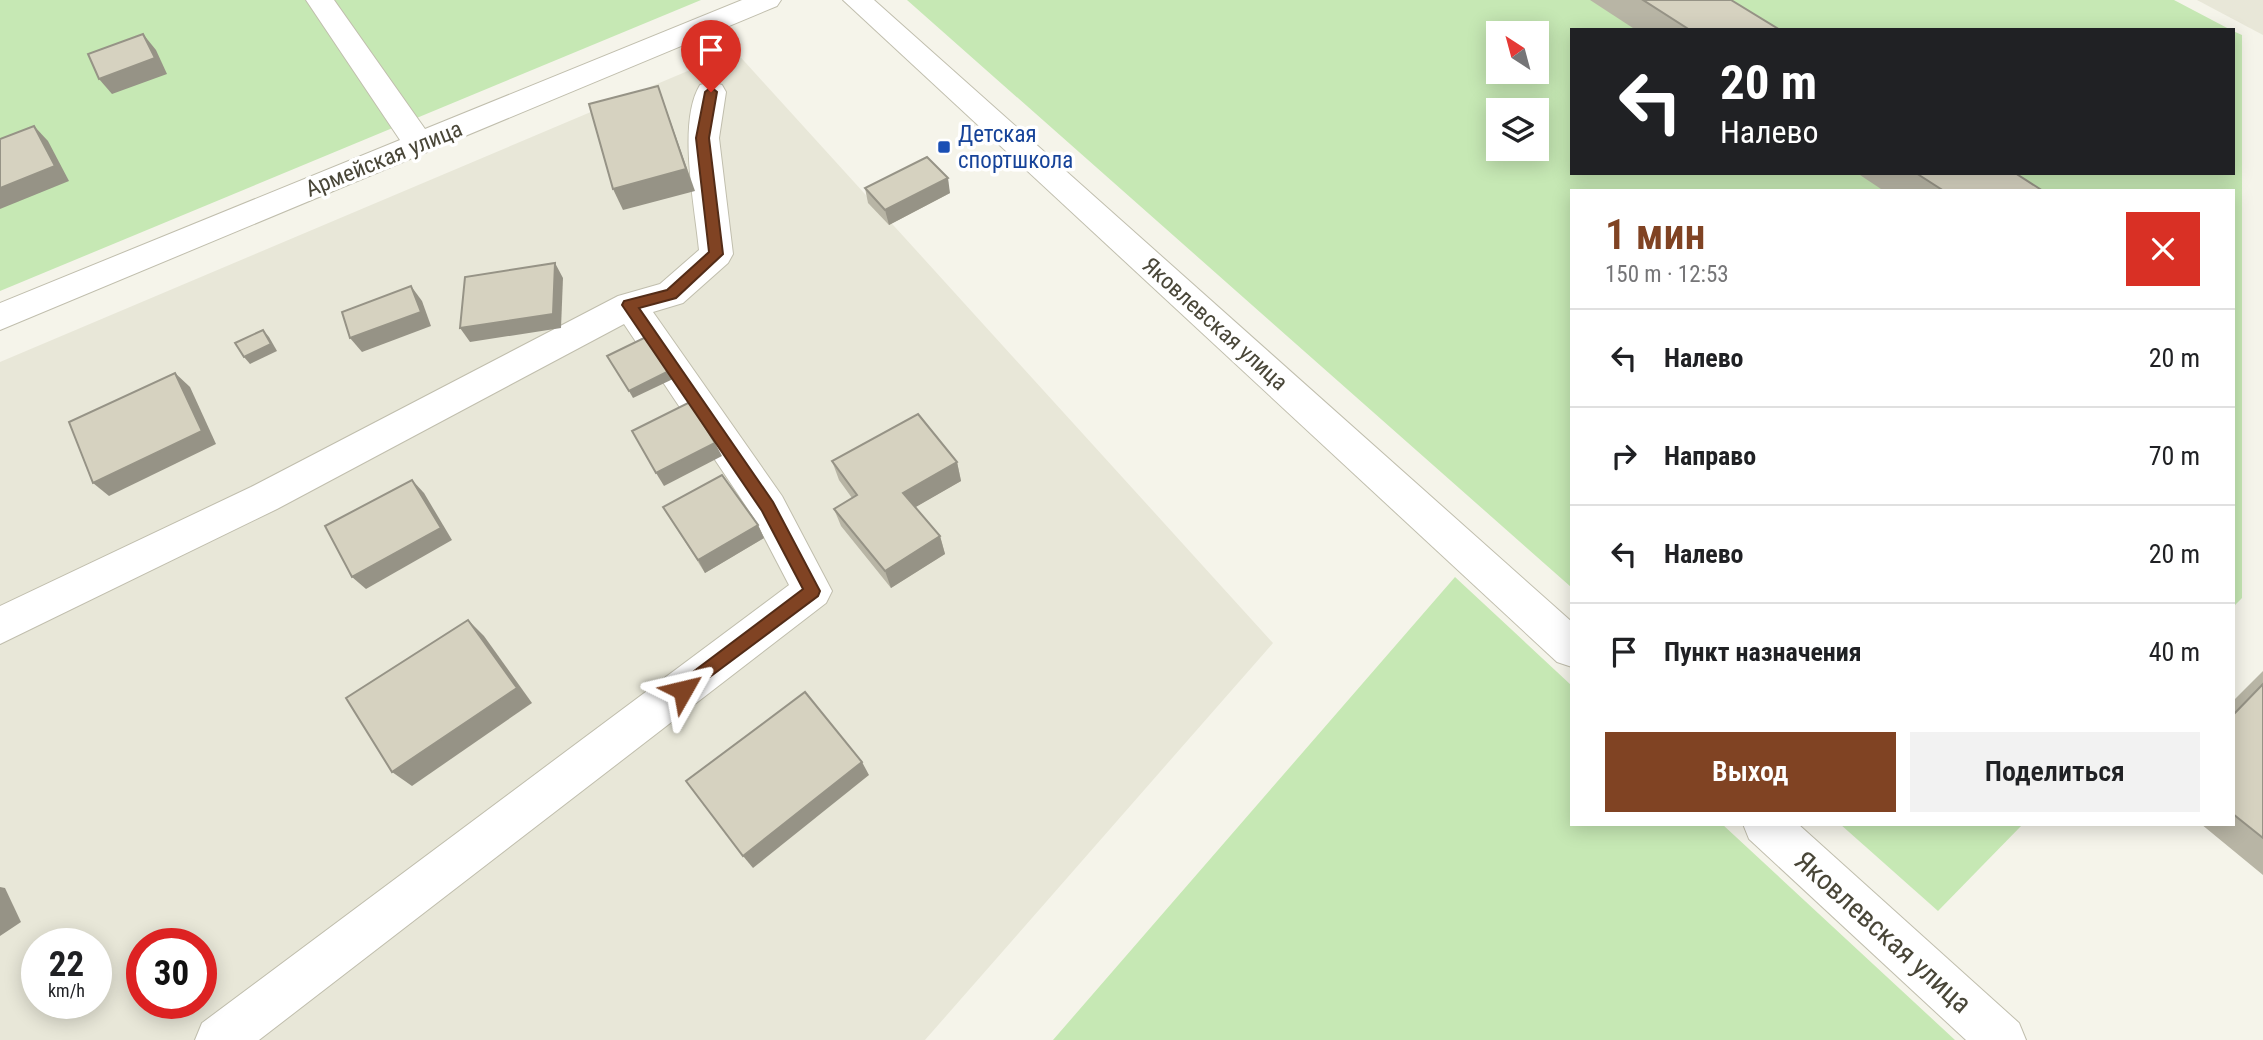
<!DOCTYPE html>
<html lang="ru">
<head>
<meta charset="utf-8">
<style>
  :root { --surface:#fff; --page:#f2f2f2; --text:#202124; --muted:#757577; --line:#e0e0e0; --accent:#804323 }
  body { margin:0; font-family:"Roboto Condensed",sans-serif; background:var(--page); color:var(--text); height:100vh; display:flex; flex-direction:column; font-size:26px; white-space:nowrap }
  * { box-sizing:border-box; margin:0 }
  p { font-size:23px; color:var(--muted) }
  .icon { flex:none; width:38px; height:38px; fill:none; stroke:currentColor; stroke-width:2; stroke-linecap:round; stroke-linejoin:round }
  .map { position:relative; flex:1; overflow:hidden }
  .drawer { position:absolute; left:1570px; top:189px; width:665px; height:637px; display:flex; flex-direction:column; background:var(--surface); border-radius:0px; box-shadow:0 4px 18px #0003 }
  .drawer>* { flex:none }
  .banner { position:absolute; left:1570px; top:28px; width:665px; height:147px; border-radius:0px; box-shadow:0 4px 18px #0003; background:#202124; color:#fff; overflow:hidden }
  .needle { width:46px; rotate:324deg }
  .fabs { position:absolute; left:1486px; top:21px; display:grid; gap:14px }
  .fabs a { display:grid; place-items:center; width:63px; height:63px; border-radius:0px; background:var(--surface); box-shadow:0 4px 18px #0003; font-size:35px }
  .speed { position:absolute; left:21px; top:928px; display:flex; gap:14px; font-size:35px; font-weight:700; text-align:center }
  .speed>* { display:grid; place-content:center; width:91px; height:91px; border-radius:50%; background:var(--surface); box-shadow:0 4px 18px #0003; line-height:1 }
  .speed small { font-size:18px; font-weight:400 }
  .speed .limit { border:10px solid #d22; background:#fff; color:#111 }
  .pin { position:absolute; display:grid; place-items:center; width:60px; height:60px; color:#fff; margin:-72px -30px; border-radius:50% 50% 50% 0; rotate:-45deg; box-shadow:0 0 7px #0007 }
  .pin .icon { rotate:45deg }
  .me { position:absolute; width:77px; margin:-38px; rotate:53deg; stroke-linejoin:round; filter:drop-shadow(0 0 5px #0008) }
  .turn { display:flex; align-items:center; gap:24px; height:147px; padding:0 35px; font-size:32px }
  .turn .icon { width:91px; height:91px; stroke-width:2.5 }
  .turn b { display:block; font-size:49px; line-height:60px }
  .round { display:grid; place-items:center; flex:none; width:74px; height:74px; border-radius:0px; background:var(--page) }
  .head { display:flex; align-items:center; justify-content:space-between; height:119px; padding:0 35px }
  h1 { font-size:42px; font-weight:600; line-height:52px; color:var(--accent) }
  .button { display:flex; gap:14px; margin-top:auto; padding:14px 35px }
  .button a { flex:1; height:80px; border-radius:0px; background:var(--accent); color:#fff; font-size:28px; font-weight:600; line-height:80px; text-align:center }
  .button a+a { background:var(--page); color:var(--text) }
  ul { padding:0; list-style:none }
  li { display:flex; align-items:center; gap:21px; height:98px; padding:0 35px; border-top:2px solid var(--line) }
  li div { flex:1 }
  li b { display:block; font-size:26px }
  li em { font-style:normal }
  .map>svg:first-child { display:block }
  .residential { fill:#e8e7d8; fill-rule:evenodd }
  .green { fill:#c6e8b4; fill-rule:evenodd }
  .lines { fill:none; stroke-linecap:round; stroke-linejoin:round }
  .minor-casing { stroke:#c0bead; stroke-width:2 }
  .minor { fill:#fff; fill-rule:evenodd }
  .wall { fill:#b8b5a5 }
  .shaded-wall { fill:#969386 }
  .building { fill:#d6d2c0; stroke:#969386; stroke-width:2 }
  .route { fill:#804323; stroke:#532c17; stroke-width:2 }
  .transit-dot { fill:#1a4fb4; stroke:#fff; stroke-width:2.5 }
  .labels { text-anchor:middle; dominant-baseline:central; stroke-width:7; stroke-linejoin:round; paint-order:stroke }
  .transit-label { font-size:23px; fill:#164399; stroke:#fff; text-anchor:start }
  .street-label { font-size:23px; fill:#494638; stroke:#fff }
  .near-street-label { font-size:28px; fill:#494638; stroke:#fff }
</style>
</head>
<body>
<div class="map">
<svg width="2263" height="1040" viewBox="0 0 2263 1040">
  <rect width="100%" height="100%" fill="#f5f4ea"/>
  <g class="residential">
    <path d="M2197 0H2263V35Z"/>
    <path d="M735 51 1273 643 925 1040H0V362ZM37 943H96V1003H37ZM142 943H201V1003H142Z"/>
  </g>
  <g class="green">
    <path d="M0 0H701L0 291Z"/>
    <path d="M907 0H2174L2231 30H1572V173H2233V31L2242 35V598L2233 607V191H1572L1571 587ZM1498 33H1536V72H1498ZM1498 110H1536V149H1498Z"/>
    <path d="M1455 577 1571 685 1572 824H1722L1955 1040H1053Z"/>
    <path d="M1840 824H2023L1938 911Z"/>
  </g>
  <g class="lines">
    <g class="minor-casing">
      <g id="minor">
        <path d="M306 0H334L425 129 742 0H781L777 6 0 330V303L400 140Z"/>
        <path d="M843 0H874L1572 622V667L1557 662Z"/>
        <path d="M711 82 722 85 726 92 719 138 733 254 728 263 683 303 653 312 782 496 832 591 826 603 259 1040H195L202 1023 789 585 754 518 624 324 277 509 0 644V606L251 487 618 296 660 284 699 250C695 207 677 122 700 85Z"/>
        <path d="M1743 824H1798L2019 1023 2026 1040H1966L1749 839Z"/>
      </g>
    </g>
    <use href="#minor" class="minor"/>
  </g>
  <g class="wall">
    <path d="M1590 0H1731L1780 30H1636Z"/>
    <path d="M1857 173H2015L2043 191H1884Z"/>
    <path d="M865 188 950 193 889 225 868 203Z"/>
    <path d="M832 461 957 462 961 481 915 507 940 536 945 554 891 588 841 526 834 509 852 498 839 480Z"/>
    <path d="M663 507 758 525 764 538 705 573Z"/>
    <path d="M2263 671V875L2201 824H2233V701Z"/>
  </g>
  <g class="shaded-wall">
    <path d="M143 34 156 50 167 74 112 94 99 79Z"/>
    <path d="M658 86 695 191 623 210 613 189Z"/>
    <path d="M34 126 48 141 69 181 0 209V188Z"/>
    <path d="M948 178 950 193 889 225 885 210Z"/>
    <path d="M555 263 563 278 561 328 470 342 460 328Z"/>
    <path d="M411 286 422 301 431 326 362 352 350 338Z"/>
    <path d="M263 330 269 337 277 351 250 364 244 357Z"/>
    <path d="M669 371 673 379 633 398 629 391Z"/>
    <path d="M175 373 190 387 216 444 109 496 93 483Z"/>
    <path d="M715 443 722 456 664 486 656 473Z"/>
    <path d="M957 462 961 481 909 511 903 493Z"/>
    <path d="M412 480 424 493 452 540 366 589 352 577Z"/>
    <path d="M758 525 764 538 705 573 698 560Z"/>
    <path d="M940 536 945 554 891 588 885 571Z"/>
    <path d="M468 620 484 636 532 703 412 786 392 772Z"/>
    <path d="M862 762 869 775 753 868 743 856Z"/>
    <path d="M0 887 5 888 21 922 0 936Z"/>
  </g>
  <g class="building">
    <path d="M1643 0H1731L1780 30H1690Z"/>
    <path d="M143 34 155 58 99 79 88 54Z"/>
    <path d="M658 86 686 169 613 189 589 104Z"/>
    <path d="M34 126 55 166 0 188V139Z"/>
    <path d="M927 157 948 178 885 210 865 188Z"/>
    <path d="M1916 173H2015L2043 191H1944Z"/>
    <path d="M555 263 553 314 460 328 465 277Z"/>
    <path d="M411 286 421 312 350 338 342 312Z"/>
    <path d="M263 330 271 344 244 357 235 343Z"/>
    <path d="M646 337 669 371 629 391 607 356Z"/>
    <path d="M175 373 202 431 93 483 69 422Z"/>
    <path d="M690 402 715 443 656 473 632 431Z"/>
    <path d="M918 414 957 462 903 493 940 536 885 571 834 509 857 495 832 461Z"/>
    <path d="M722 475 758 525 698 560 663 507Z"/>
    <path d="M412 480 441 528 352 577 325 526Z"/>
    <path d="M468 620 517 688 392 772 346 698Z"/>
    <path d="M2263 684V838L2233 814V715Z"/>
    <path d="M805 692 862 762 743 856 686 781Z"/>
  </g>
  <path class="route" d="M711 87 717 92 709 138 723 254 676 298 639 308 773 502 820 591 818 596 683 697 677 695 674 690 677 684 803 589 762 511 622 305 624 301 667 290 709 252 696 138 705 92Z"/>
  <rect class="transit-dot" x="937" y="140" width="14" height="14" rx="3.5"/>
  <g class="labels">
    <g class="transit-label">
      <text x="958" y="134">Детская<tspan x="958" dy="26">спортшкола</tspan></text>
    </g>
    <g class="street-label">
      <text transform="translate(384 159) rotate(-22)">Армейская улица</text>
      <text transform="translate(1215 324) rotate(42)">Яковлевская улица</text>
    </g>
    <g class="near-street-label">
      <text transform="translate(1883 932) rotate(42)">Яковлевская улица</text>
    </g>
  </g>
</svg>
<div class="fabs">
<a><svg class="needle" viewBox="-14 -14 28 28"><path d="M0-13l5 13h-10z" fill="#e53935"/><path d="M0 13l5-13h-10z" fill="#757577"/></svg></a>
<a><svg class="icon" aria-label="layers" viewBox="0 0 24 24"><path d="M12 4l9 5-9 5-9-5zM3 14l9 5 9-5"/></svg></a>
</div>
<div class="speed"><div>22<small>km/h</small></div><div class="limit">30</div></div>
<div class="pin" style="left:711px;top:92px;background:#d93025"><svg class="icon" aria-label="arrive" viewBox="0 0 24 24"><path d="M6 21V4h12l-3 4 3 4H6"/></svg></div>
<svg class="me" style="left:683px;top:690px" viewBox="-20 -20 40 40"><path d="M0-17L14 15 0 8-14 15z" fill="#804323" stroke="#fff" stroke-width="4"/></svg>
<div class="banner">
<div class="turn"><svg class="icon" aria-label="left" viewBox="0 0 24 24"><path d="M17 20v-9H6M10 6l-5 5 5 5"/></svg><div><b>20 m</b>Налево</div></div>
</div>
<section class="drawer">
<div class="head"><div><h1>1 мин</h1><p>150 m · 12:53</p></div><a class="round" style="background:#d93025;color:#fff"><svg class="icon" aria-label="close" viewBox="0 0 24 24"><path d="M6 6l12 12M18 6L6 18"/></svg></a></div>
<ul>
<li><svg class="icon" aria-label="left" viewBox="0 0 24 24"><path d="M17 20v-9H6M10 6l-5 5 5 5"/></svg><div><b>Налево</b></div><em>20 m</em></li>
<li><svg class="icon" aria-label="right" viewBox="0 0 24 24"><path d="M7 20v-9h11M14 6l5 5-5 5"/></svg><div><b>Направо</b></div><em>70 m</em></li>
<li><svg class="icon" aria-label="left" viewBox="0 0 24 24"><path d="M17 20v-9H6M10 6l-5 5 5 5"/></svg><div><b>Налево</b></div><em>20 m</em></li>
<li><svg class="icon" aria-label="arrive" viewBox="0 0 24 24"><path d="M6 21V4h12l-3 4 3 4H6"/></svg><div><b>Пункт назначения</b></div><em>40 m</em></li>
</ul>
<div class="button"><a>Выход</a><a>Поделиться</a></div>
</section>
</div>
</body>
</html>
